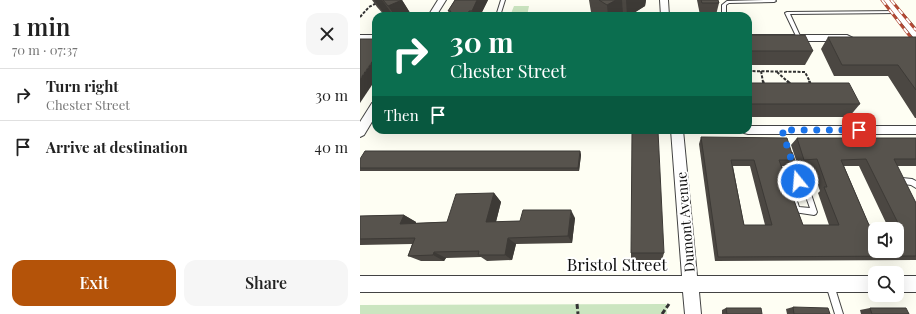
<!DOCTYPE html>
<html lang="en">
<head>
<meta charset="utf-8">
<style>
  :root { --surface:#fff; --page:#f6f6f6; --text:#222; --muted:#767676; --line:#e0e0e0; --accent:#b45309 }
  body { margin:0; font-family:"Playfair Display",serif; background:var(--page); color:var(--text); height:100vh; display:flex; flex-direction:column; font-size:15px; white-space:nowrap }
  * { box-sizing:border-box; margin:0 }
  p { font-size:13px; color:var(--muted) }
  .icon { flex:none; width:22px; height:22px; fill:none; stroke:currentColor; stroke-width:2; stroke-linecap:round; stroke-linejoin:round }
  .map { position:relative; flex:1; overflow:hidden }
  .details { display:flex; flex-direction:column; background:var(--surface); width:360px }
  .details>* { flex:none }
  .hud { position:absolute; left:12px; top:12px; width:380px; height:122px; border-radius:12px; box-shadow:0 4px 16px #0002; background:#0b6e4f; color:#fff; overflow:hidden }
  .buttons { position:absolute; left:508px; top:222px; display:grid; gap:8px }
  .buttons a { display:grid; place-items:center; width:36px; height:36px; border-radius:8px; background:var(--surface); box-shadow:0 4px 16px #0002; font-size:20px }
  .pin { position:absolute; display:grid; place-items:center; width:34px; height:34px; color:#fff; margin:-17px; border-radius:8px; box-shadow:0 2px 6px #0006 }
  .me { position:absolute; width:44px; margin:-22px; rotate:343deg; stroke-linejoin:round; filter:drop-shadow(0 0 3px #0008) }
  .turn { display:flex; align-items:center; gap:14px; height:84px; padding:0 12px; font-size:18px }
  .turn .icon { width:52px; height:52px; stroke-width:2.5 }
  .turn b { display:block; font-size:28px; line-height:34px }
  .then { display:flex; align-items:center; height:38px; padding:0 12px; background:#0003; gap:8px; font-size:15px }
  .round { display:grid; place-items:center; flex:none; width:42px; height:42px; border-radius:12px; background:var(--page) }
  .head { display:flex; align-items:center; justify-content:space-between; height:68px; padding:0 12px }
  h1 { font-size:24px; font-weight:600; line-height:30px }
  .primary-button { display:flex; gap:8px; margin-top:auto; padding:8px 12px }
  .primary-button a { flex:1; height:46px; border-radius:12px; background:var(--accent); color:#fff; font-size:16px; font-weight:600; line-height:46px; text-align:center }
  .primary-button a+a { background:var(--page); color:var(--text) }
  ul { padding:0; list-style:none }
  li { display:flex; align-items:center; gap:12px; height:52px; padding:0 12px; border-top:1px solid var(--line) }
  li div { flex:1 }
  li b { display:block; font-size:15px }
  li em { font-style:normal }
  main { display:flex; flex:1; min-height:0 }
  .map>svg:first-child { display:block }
  .green { fill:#cbe5c0 }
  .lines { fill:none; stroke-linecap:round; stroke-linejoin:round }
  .service-casing { stroke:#434343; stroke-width:2 }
  .minor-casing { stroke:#434343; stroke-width:2 }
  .tertiary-casing { stroke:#434343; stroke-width:2 }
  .path-far2 { stroke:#323232; stroke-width:2; stroke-dasharray:3 1.5; stroke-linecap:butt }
  .path-far1 { stroke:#323232; stroke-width:2.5; stroke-dasharray:4 2; stroke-linecap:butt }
  .path { stroke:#323232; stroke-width:3; stroke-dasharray:5 2.5; stroke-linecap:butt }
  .service { fill:#fff; fill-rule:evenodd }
  .minor { fill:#fff; fill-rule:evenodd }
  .tertiary { fill:#fff; fill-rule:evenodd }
  .rail-casing { stroke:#b24935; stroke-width:3 }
  .rail { stroke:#fff; stroke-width:2; stroke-dasharray:6; stroke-linecap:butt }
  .wall { fill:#4b4742; fill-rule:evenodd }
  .shaded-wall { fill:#3d3a36 }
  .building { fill:#57534d; stroke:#3d3a36; fill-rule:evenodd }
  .route { stroke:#1a73e8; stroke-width:7; stroke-dasharray:0 12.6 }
  .labels { text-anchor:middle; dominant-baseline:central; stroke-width:4; stroke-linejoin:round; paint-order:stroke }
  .street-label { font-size:14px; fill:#101010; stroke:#fff }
  .near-street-label { font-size:17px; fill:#101010; stroke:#fff }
</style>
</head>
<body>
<main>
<section class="details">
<div class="head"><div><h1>1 min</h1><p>70 m · 07:37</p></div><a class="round"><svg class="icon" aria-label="close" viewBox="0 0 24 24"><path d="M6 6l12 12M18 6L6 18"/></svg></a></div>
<ul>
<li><svg class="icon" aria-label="right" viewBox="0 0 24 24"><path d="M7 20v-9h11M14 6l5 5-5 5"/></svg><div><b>Turn right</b><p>Chester Street</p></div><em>30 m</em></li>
<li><svg class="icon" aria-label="arrive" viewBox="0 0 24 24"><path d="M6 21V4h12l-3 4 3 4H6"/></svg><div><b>Arrive at destination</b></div><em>40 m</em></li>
</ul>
<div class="primary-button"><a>Exit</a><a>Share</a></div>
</section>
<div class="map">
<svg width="556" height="314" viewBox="0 0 556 314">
  <rect width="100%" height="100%" fill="#fefef3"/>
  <g class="green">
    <path d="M154 6H169L167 16H150Z"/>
    <path d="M306 304 307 314H0V305Z"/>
  </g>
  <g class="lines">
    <g class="service-casing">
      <g id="service">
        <path d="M141 0H145L140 16H136Z"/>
        <path d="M405 0H415L416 1 414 2 369 3 366 5V16H362V5L367 1Z"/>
        <path d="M538 11 540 12 539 13 430 14 441 38 439 39 437 38 425 13 427 12Z"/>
        <path d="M428 153H432L440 178 444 179 447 182 457 212 456 214 454 215 434 212 425 182 429 178 434 177 427 155ZM431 183 440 184 442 186 450 208 439 207Z"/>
        <path d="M542 178 552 179 556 181V188L551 185 544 184 543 186 541 187 539 186 538 184 540 179Z"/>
        <path d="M470 281 473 282 474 285 483 314H475L466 285 467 282Z"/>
      </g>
    </g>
    <g class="minor-casing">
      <g id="minor">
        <path d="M78 0H86L76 16H68Z"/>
        <path d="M300 0H308L309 16H301Z"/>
        <path d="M523 0H531L556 29V38L553 37Z"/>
        <path d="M16 102V115L4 135 0 137V122L12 103Z"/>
        <path d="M388 126H556V134H388L384 133 382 130H388Z"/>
        <path d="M311 130H323L337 276H515V292H339L341 314H325L323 292H0V276H322Z"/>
        <rect x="537" y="276" width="19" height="16"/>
      </g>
    </g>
    <g class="tertiary-casing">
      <g id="tertiary">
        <rect x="0" y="35" width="16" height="6"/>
        <path d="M388 35H487L493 38 487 41H388Z"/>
      </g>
    </g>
    <g class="path-far2">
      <path d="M0 17 9 7 23 0"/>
      <path d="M388 71 445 72 450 82"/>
      <path d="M401 71 403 82"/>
      <path d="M417 72 428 82"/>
    </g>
    <g class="path-far1">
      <path d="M403 81 404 85"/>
      <path d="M427 81 432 85"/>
      <path d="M449 81 451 85"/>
    </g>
    <g class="path">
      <path d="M217 304 218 314"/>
      <path d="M302 314 309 304"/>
    </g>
    <use href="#service" class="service"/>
    <use href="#minor" class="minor"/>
    <use href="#tertiary" class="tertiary"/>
    <g class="rail-casing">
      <g id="rail">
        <path d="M522 0 556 44"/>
        <path d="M531 0 556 30"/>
      </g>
    </g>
    <use href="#rail" class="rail"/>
  </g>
  <g class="wall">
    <path d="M12 0H42L52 16H34L33 15 31 16H25L17 7Z"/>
    <path d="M95 0H128L120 16H90L89 14 90 13 88 11Z"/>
    <path d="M229 0H286L285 6 269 16H265L263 15 261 16H237L231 12Z"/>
    <path d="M337 0H358L359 3 356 15H340Z"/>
    <path d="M388 35 453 51 445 65H388Z"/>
    <path d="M468 37H556V118H555L528 76H474L461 49Z"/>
    <path d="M388 83 500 104 489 117H388Z"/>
    <path d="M341 137 434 160 429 166H422L443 225H469L458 193 460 191 451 166H438L431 145 437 138H556V166H537L556 203V260L355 261 339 144ZM373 166H390L405 225H384ZM484 166H499L527 225H509Z"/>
    <path d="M220 151 221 155 219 171H0V159Z"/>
    <path d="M134 193 141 202 136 222 160 221 215 218 212 243 156 244 152 260 127 261 121 257 86 258 84 261H61L48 256 52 244 0 245V216L44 215 56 222V223L87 222Z"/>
    <path d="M271 253H304L302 260H271Z"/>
    <path d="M433 307 470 314H427L426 309Z"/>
    <path d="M366 308 402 314H362V310Z"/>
    <path d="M510 308 549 314H501L500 310Z"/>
  </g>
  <g class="shaded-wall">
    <path d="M14 0H22L33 15 31 16H26Z"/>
    <path d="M42 0 52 16H35L28 6Z"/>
    <path d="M117 0H128L120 16H114L112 11Z"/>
    <path d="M256 0H262L263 15 261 16H248L247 5Z"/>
    <path d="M266 0H286L285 6 269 16H267Z"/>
    <path d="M109 11 112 16H108V14Z"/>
    <path d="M16 56V79L0 103V79Z"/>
    <path d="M220 151 221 155 219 171 218 168Z"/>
    <path d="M134 193 141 202 134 229 126 222Z"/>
    <path d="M211 210 215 218 212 243 208 236Z"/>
    <path d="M44 215 56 222 53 231 40 224Z"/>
    <path d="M148 238 156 244 152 260 145 255Z"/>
    <path d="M74 252 86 258 84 261 73 255Z"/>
  </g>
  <g class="building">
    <path d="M23 0H42L28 6Z"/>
    <path d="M95 0H117L112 11H109L108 14H89L91 11H88Z"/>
    <path d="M239 0H256L247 5Z"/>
    <path d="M341 0H358L359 3H342Z"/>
    <path d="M388 35H445L453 51H388Z"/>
    <path d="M468 37H556V90L538 65H482Z"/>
    <path d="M0 39H16V56L0 79Z"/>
    <path d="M388 83H489L500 104H388Z"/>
    <path d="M298 131 304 253H271L272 132Z"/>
    <path d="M341 137 427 138 434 160H419L443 225H479L464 187H467L457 159 444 160 437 138H556V159H534L556 203V256L358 257ZM506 159 539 225H509L481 160ZM371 160H394L412 225H384ZM515 229H537V251H515Z"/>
    <path d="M5 151H220L218 168H0V159Z"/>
    <path d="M134 193 126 222 160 221 163 210H211L208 236 148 238 145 255H118L119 251 74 252 73 255 48 256 55 238 0 239V216L44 215 40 224 87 222 96 194Z"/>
    <path d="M433 307 468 308 470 314H434Z"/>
    <path d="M366 308H401L402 314H367Z"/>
    <path d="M510 308H546L549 314H512Z"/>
  </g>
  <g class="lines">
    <path class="route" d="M438 181 422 130H499"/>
  </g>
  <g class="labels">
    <g class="street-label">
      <text transform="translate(325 222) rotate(-95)">Dumont Avenue</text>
    </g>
    <g class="near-street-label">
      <text x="257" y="264">Bristol Street</text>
    </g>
  </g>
</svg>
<div class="buttons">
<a><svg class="icon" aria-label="sound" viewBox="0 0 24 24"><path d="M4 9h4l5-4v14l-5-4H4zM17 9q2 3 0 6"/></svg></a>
<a><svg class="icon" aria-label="search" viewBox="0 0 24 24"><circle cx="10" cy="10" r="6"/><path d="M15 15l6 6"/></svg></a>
</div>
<div class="pin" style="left:499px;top:130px;background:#d93025"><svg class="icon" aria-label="arrive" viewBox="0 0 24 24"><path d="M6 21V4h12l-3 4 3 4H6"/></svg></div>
<svg class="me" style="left:438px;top:181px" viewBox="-20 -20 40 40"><circle r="17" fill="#1a73e8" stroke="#fff" stroke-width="3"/><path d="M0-11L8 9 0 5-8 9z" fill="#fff"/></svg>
<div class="hud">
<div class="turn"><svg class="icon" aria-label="right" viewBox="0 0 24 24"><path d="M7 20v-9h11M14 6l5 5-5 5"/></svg><div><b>30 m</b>Chester Street</div></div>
<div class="then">Then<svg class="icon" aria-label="arrive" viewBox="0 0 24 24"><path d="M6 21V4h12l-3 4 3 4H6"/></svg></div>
</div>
</div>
</main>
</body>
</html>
